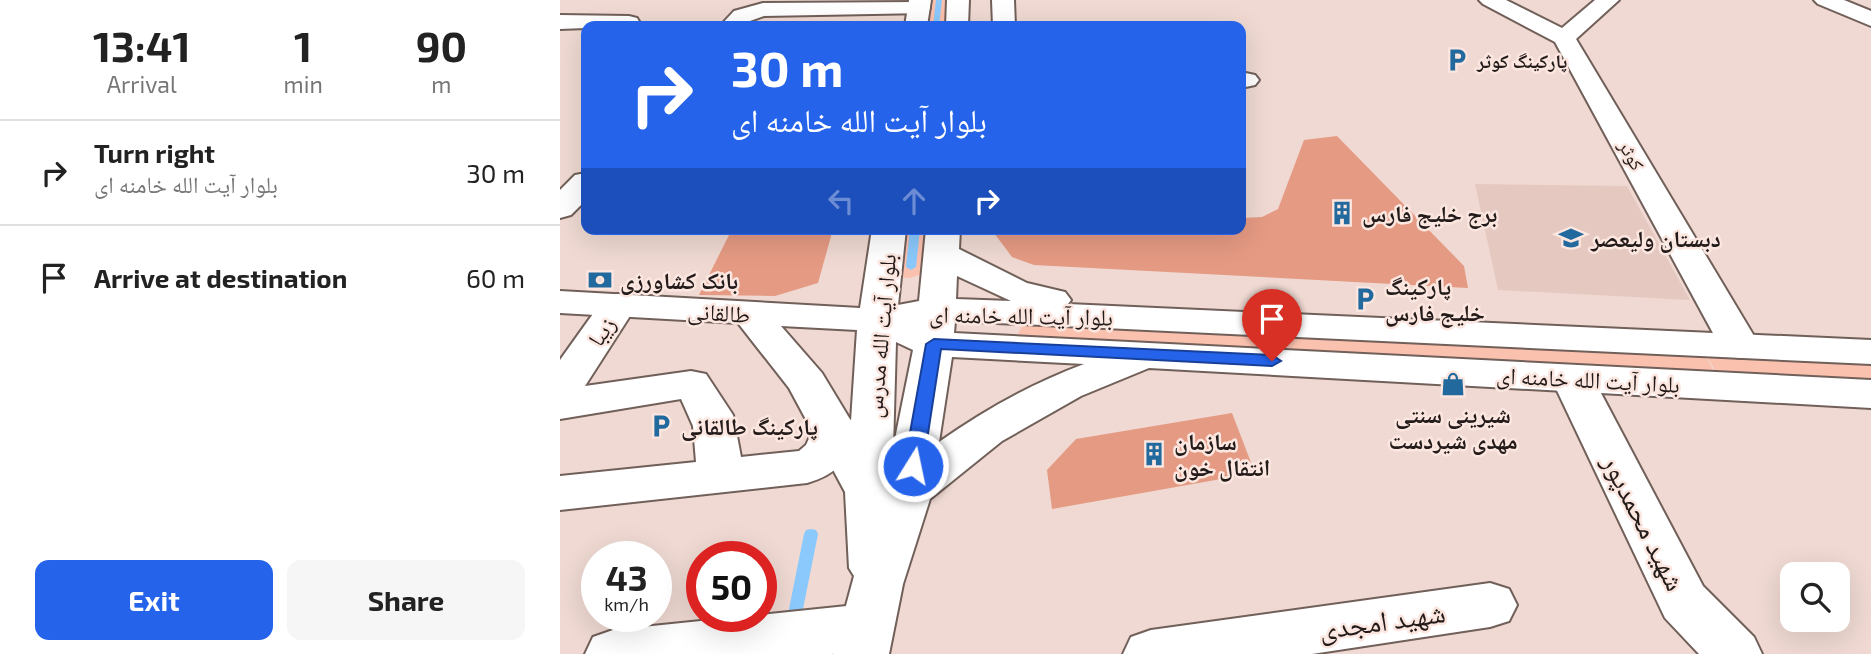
<!DOCTYPE html>
<html lang="en">
<head>
<meta charset="utf-8">
<style>
  :root { --surface:#fff; --page:#f6f6f6; --text:#222; --muted:#767676; --line:#e0e0e0; --accent:#2563eb }
  body { margin:0; font-family:"Exo 2","Noto Naskh Arabic",sans-serif; background:var(--page); color:var(--text); height:100vh; display:flex; flex-direction:column; font-size:26px; white-space:nowrap }
  * { box-sizing:border-box; margin:0 }
  p { font-size:23px; color:var(--muted) }
  .icon { flex:none; width:38px; height:38px; fill:none; stroke:currentColor; stroke-width:2; stroke-linecap:round; stroke-linejoin:round }
  .map { position:relative; flex:1; overflow:hidden }
  .drawer { display:flex; flex-direction:column; background:var(--surface); width:560px }
  .drawer>* { flex:none }
  .hud { position:absolute; left:21px; top:21px; width:665px; height:214px; border-radius:14px; box-shadow:0 7px 28px #0002; background:#2563eb; color:#fff; overflow:hidden }
  .fabs { position:absolute; left:1220px; top:562px; display:grid; gap:14px }
  .fabs a { display:grid; place-items:center; width:70px; height:70px; border-radius:14px; background:var(--surface); box-shadow:0 7px 28px #0002; font-size:35px }
  .speed { position:absolute; left:21px; top:541px; display:flex; gap:14px; font-size:35px; font-weight:700; text-align:center }
  .speed>* { display:grid; place-content:center; width:91px; height:91px; border-radius:50%; background:var(--surface); box-shadow:0 7px 28px #0002; line-height:1 }
  .speed small { font-size:18px; font-weight:400 }
  .speed .limit { border:10px solid #d22; background:#fff; color:#111 }
  .pin { position:absolute; display:grid; place-items:center; width:60px; height:60px; color:#fff; margin:-72px -30px; border-radius:50% 50% 50% 0; rotate:-45deg; box-shadow:0 0 7px #0007 }
  .pin .icon { rotate:45deg }
  .me { position:absolute; width:77px; margin:-38px; rotate:10deg; stroke-linejoin:round; filter:drop-shadow(0 0 5px #0008) }
  .turn { display:flex; align-items:center; gap:24px; height:147px; padding:0 35px; font-size:32px }
  .turn .icon { width:91px; height:91px; stroke-width:2.5 }
  .turn b { display:block; font-size:49px; line-height:60px }
  .lanes { display:flex; align-items:center; height:66px; padding:0 35px; background:#0003; justify-content:center; gap:35px; direction:ltr }
  .lanes .off { opacity:.35 }
  .eta { display:flex; justify-content:space-evenly; align-items:center; height:119px; text-align:center }
  .eta b { font-size:42px; font-weight:700; line-height:49px }
  .action { display:flex; gap:14px; margin-top:auto; padding:14px 35px }
  .action a { flex:1; height:80px; border-radius:14px; background:var(--accent); color:#fff; font-size:28px; font-weight:700; line-height:80px; text-align:center }
  .action a+a { background:var(--page); color:var(--text) }
  ul { padding:0; list-style:none }
  li { display:flex; align-items:center; gap:21px; height:105px; padding:0 35px; border-top:2px solid var(--line) }
  li div { flex:1 }
  li b { display:block; font-size:26px }
  li em { font-style:normal }
  main { display:flex; flex:1; min-height:0 }
  .map>svg:first-child { display:block }
  .built { fill:#e5c9c0 }
  .green { fill:#fbc1af }
  .lines { fill:none; stroke-linecap:round; stroke-linejoin:round }
  .stream { fill:#8bc9fc; fill-rule:evenodd }
  .building { fill:#e59a83 }
  .minor-casing { stroke:#715f59; stroke-width:4 }
  .major-casing { stroke:#715f59; stroke-width:4 }
  .minor { fill:#fff; fill-rule:evenodd }
  .major { fill:#fff; fill-rule:evenodd }
  .route { fill:#2563eb; stroke:#184099; stroke-width:2 }
  .labels { text-anchor:middle; dominant-baseline:central; stroke-width:5; stroke-linejoin:round; paint-order:stroke }
  .far-poi-label { font-size:19px; font-weight:bold; fill:#231b19; stroke:#fce6e0; text-anchor:start }
  .far-street-label { font-size:19px; fill:#231b19; stroke:#fce6e0 }
  .poi-label { font-size:23px; font-weight:bold; fill:#231b19; stroke:#fce6e0; text-anchor:start }
  .street-label { font-size:23px; fill:#231b19; stroke:#fce6e0 }
  .near-street-label { font-size:28px; fill:#231b19; stroke:#fce6e0 }
</style>
</head>
<body>
<main>
<section class="drawer">
<div class="eta">
<div><b>13:41</b><p>Arrival</p></div>
<div><b>1</b><p>min</p></div>
<div><b>90</b><p>m</p></div>
</div>
<ul>
<li><svg class="icon" aria-label="right" viewBox="0 0 24 24"><path d="M7 20v-9h11M14 6l5 5-5 5"/></svg><div><b>Turn right</b><p>بلوار آیت الله خامنه ای</p></div><em>30 m</em></li>
<li><svg class="icon" aria-label="arrive" viewBox="0 0 24 24"><path d="M6 21V4h12l-3 4 3 4H6"/></svg><div><b>Arrive at destination</b></div><em>60 m</em></li>
</ul>
<div class="action"><a>Exit</a><a>Share</a></div>
</section>
<div class="map">
<svg width="1311" height="654" viewBox="0 0 1311 654">
  <rect width="100%" height="100%" fill="#efd9d2"/>
  <path class="built" d="M915 184 1067 186 1130 300 938 290Z"/>
  <g class="green">
    <path d="M360 0H398L397 26H356Z"/>
    <path d="M329 229H383L365 273 350 278 334 277Z"/>
    <path d="M469 312 1311 353V386L1164 385 1141 347 1162 386 451 348Z"/>
  </g>
  <g class="lines">
    <g class="stream">
      <path d="M376 0H382L379 26H373Z"/>
      <path d="M350 229H360L356 267 351 270 346 267Z"/>
      <path d="M251 529 256 530 258 534 240 624 238 628 233 630 228 628 226 624 244 534 246 530Z"/>
    </g>
  </g>
  <g class="building">
    <path d="M777 136 904 266 908 288 474 265 452 257 431 229H681V218L702 217 718 209 744 140Z"/>
    <path d="M172 229H273L258 283 215 296 139 295Z"/>
    <path d="M672 413 695 473 492 509 487 470 516 439Z"/>
  </g>
  <g class="lines">
    <g class="minor-casing">
      <g id="minor">
        <path d="M432 0H454L455 26H433Z"/>
        <path d="M919 0H946L1002 28 1035 0H1059L1016 39 1200 346 1194 355 1180 358 1166 355 1160 346 995 42 923 4Z"/>
        <path d="M359 2 367 3 370 8 367 13 204 16 190 21 184 26H160L174 11 203 3Z"/>
        <path d="M0 15 69 16 77 18 80 23 78 26 0 29Z"/>
        <path d="M681 72 695 75 699 80 695 85 681 88Z"/>
        <path d="M26 173V200L11 215 0 218V190L15 175Z"/>
        <path d="M58 294 71 297 77 305 25 386 131 371 146 374 173 415 181 457 239 451 246 445 258 419 274 415 290 419 296 430C287 461 278 474 247 483L0 510V476L136 462 133 426 121 399 0 419V360L45 297Z"/>
        <path d="M1012 365 1027 369 1033 378 1143 586 1194 637 1202 654H1139L1105 618 991 378 997 369Z"/>
        <path d="M930 583 949 589 957 605 949 621 930 627 752 654H563L571 637 591 630Z"/>
        <path d="M306 604 325 611 333 627 325 643 306 650 271 654H25L33 637 53 630Z"/>
      </g>
    </g>
    <g class="major-casing">
      <g id="major">
        <path d="M349 0H371L367 26H345Z"/>
        <path d="M387 0H409L408 26H386Z"/>
        <path d="M1254 0H1284L1311 11V26L1258 4Z"/>
        <path d="M312 229H346L338 305 359 301 366 229H400L399 249 467 283 505 292 511 300 508 304 1311 340V364L395 321 394 333 1311 380V408L589 368 521 396 442 441 370 499 343 584 329 654H273L294 576 289 568 285 492 229 388 178 323 0 313V291L300 308ZM397 276 451 301 396 299ZM221 326 297 330 291 421 262 373ZM336 342 353 350 333 449ZM392 357 524 364C473 383 424 410 379 442Z"/>
      </g>
    </g>
    <use href="#minor" class="minor"/>
    <use href="#major" class="major"/>
  </g>
  <path class="route" d="M374 339 712 355 721 361 712 366 381 349 363 466 360 471H346L344 466 366 344Z"/>
  <defs>
    <g id="parking-bare" transform="scale(1.89)"><path d="M-3.5-5.5H1a3.5 3.5 0 0 1 0 7H-1V5.5H-3.5ZM-1-3.4V-.6H.8a1.4 1.4 0 0 0 0-2.8Z" fill="#226a9e" stroke="#fce6e0" stroke-width="2.5" paint-order="stroke"/></g>
    <g id="building-bare" transform="scale(1.89)"><path d="M-4-6H4V6H1V3H-1V6H-4ZM-2.5-4.3h1.7v1.8h-1.7ZM.8-4.3h1.7v1.8H.8ZM-2.5-1h1.7V.8h-1.7ZM.8-1h1.7V.8H.8Z" fill="#226a9e" stroke="#fce6e0" stroke-width="2.5" paint-order="stroke"/></g>
    <g id="school-bare" transform="scale(1.89)"><path d="M0-5L7-2L0 1L-7-2ZM-4 1L0 2.5L4 1V4Q0 6-4 4Z" fill="#226a9e" stroke="#fce6e0" stroke-width="2.5" paint-order="stroke"/></g>
    <g id="bank-bare" transform="scale(1.89)"><path d="M-6-4H6V4H-6ZM0-2.3a2.3 2.3 0 1 0 0 4.6a2.3 2.3 0 1 0 0-4.6Z" fill="#226a9e" stroke="#fce6e0" stroke-width="2.5" paint-order="stroke"/></g>
    <g id="shop-bare" transform="scale(1.89)"><path d="M-5-2.5h2.3a2.7 3.5 0 0 1 5.4 0H5L5.5 6h-11ZM-1.5-2.5h3a1.5 2.3 0 0 0-3 0Z" fill="#226a9e" stroke="#fce6e0" stroke-width="2.5" paint-order="stroke"/></g>
  </defs>
  <g fill-rule="evenodd">
    <use href="#parking-bare" x="897" y="60"/>
    <use href="#building-bare" x="782" y="213"/>
    <use href="#school-bare" x="1011" y="238"/>
    <use href="#bank-bare" x="40" y="280"/>
    <use href="#parking-bare" x="805" y="299"/>
    <use href="#shop-bare" x="893" y="384"/>
    <use href="#parking-bare" x="101" y="426"/>
    <use href="#building-bare" x="594" y="454"/>
  </g>
  <g class="labels">
    <g class="far-poi-label">
      <text x="917" y="60">پارکینگ کوثر</text>
    </g>
    <g class="far-street-label">
      <text transform="translate(1072 155) rotate(61)">کوثر</text>
    </g>
    <g class="poi-label">
      <text x="802" y="213">برج خلیج فارس</text>
      <text x="1031" y="238">دبستان ولیعصر</text>
      <text x="60" y="280">بانک کشاورزی</text>
      <text x="825" y="286">پارکینگ<tspan x="825" dy="26">خلیج فارس</tspan></text>
      <text x="893" y="414" text-anchor="middle">شیرینی سنتی<tspan x="893" dy="26">مهدی شیردست</tspan></text>
      <text x="121" y="426">پارکینگ طالقانی</text>
      <text x="614" y="441">سازمان<tspan x="614" dy="26">انتقال خون</tspan></text>
    </g>
    <g class="street-label">
      <text transform="translate(159 312) rotate(4)">طالقانی</text>
      <text transform="translate(461 315) rotate(1)">بلوار آیت الله خامنه ای</text>
      <text transform="translate(41 331) rotate(-56)">زیبا</text>
      <text transform="translate(320 336) rotate(-85)">بلوار آیت الله مدرس</text>
      <text transform="translate(1028 379) rotate(3)">بلوار آیت الله خامنه ای</text>
    </g>
    <g class="near-street-label">
      <text transform="translate(1085 522) rotate(63)">شهید محمدپور</text>
      <text transform="translate(822 620) rotate(-8)">شهید امجدی</text>
    </g>
  </g>
</svg>
<div class="fabs">
<a><svg class="icon" aria-label="search" viewBox="0 0 24 24"><circle cx="10" cy="10" r="6"/><path d="M15 15l6 6"/></svg></a>
</div>
<div class="speed"><div>43<small>km/h</small></div><div class="limit">50</div></div>
<div class="pin" style="left:712px;top:361px;background:#d93025"><svg class="icon" aria-label="arrive" viewBox="0 0 24 24"><path d="M6 21V4h12l-3 4 3 4H6"/></svg></div>
<svg class="me" style="left:353px;top:466px" viewBox="-20 -20 40 40"><circle r="17" fill="#2563eb" stroke="#fff" stroke-width="3"/><path d="M0-11L8 9 0 5-8 9z" fill="#fff"/></svg>
<div class="hud">
<div class="turn"><svg class="icon" aria-label="right" viewBox="0 0 24 24"><path d="M7 20v-9h11M14 6l5 5-5 5"/></svg><div><b>30 m</b>بلوار آیت الله خامنه ای</div></div>
<div class="lanes"><svg class="icon off" aria-label="left" viewBox="0 0 24 24"><path d="M17 20v-9H6M10 6l-5 5 5 5"/></svg><svg class="icon off" aria-label="ahead" viewBox="0 0 24 24"><path d="M12 20V5M6 11l6-6 6 6"/></svg><svg class="icon" aria-label="right" viewBox="0 0 24 24"><path d="M7 20v-9h11M14 6l5 5-5 5"/></svg></div>
</div>
</div>
</main>
</body>
</html>
